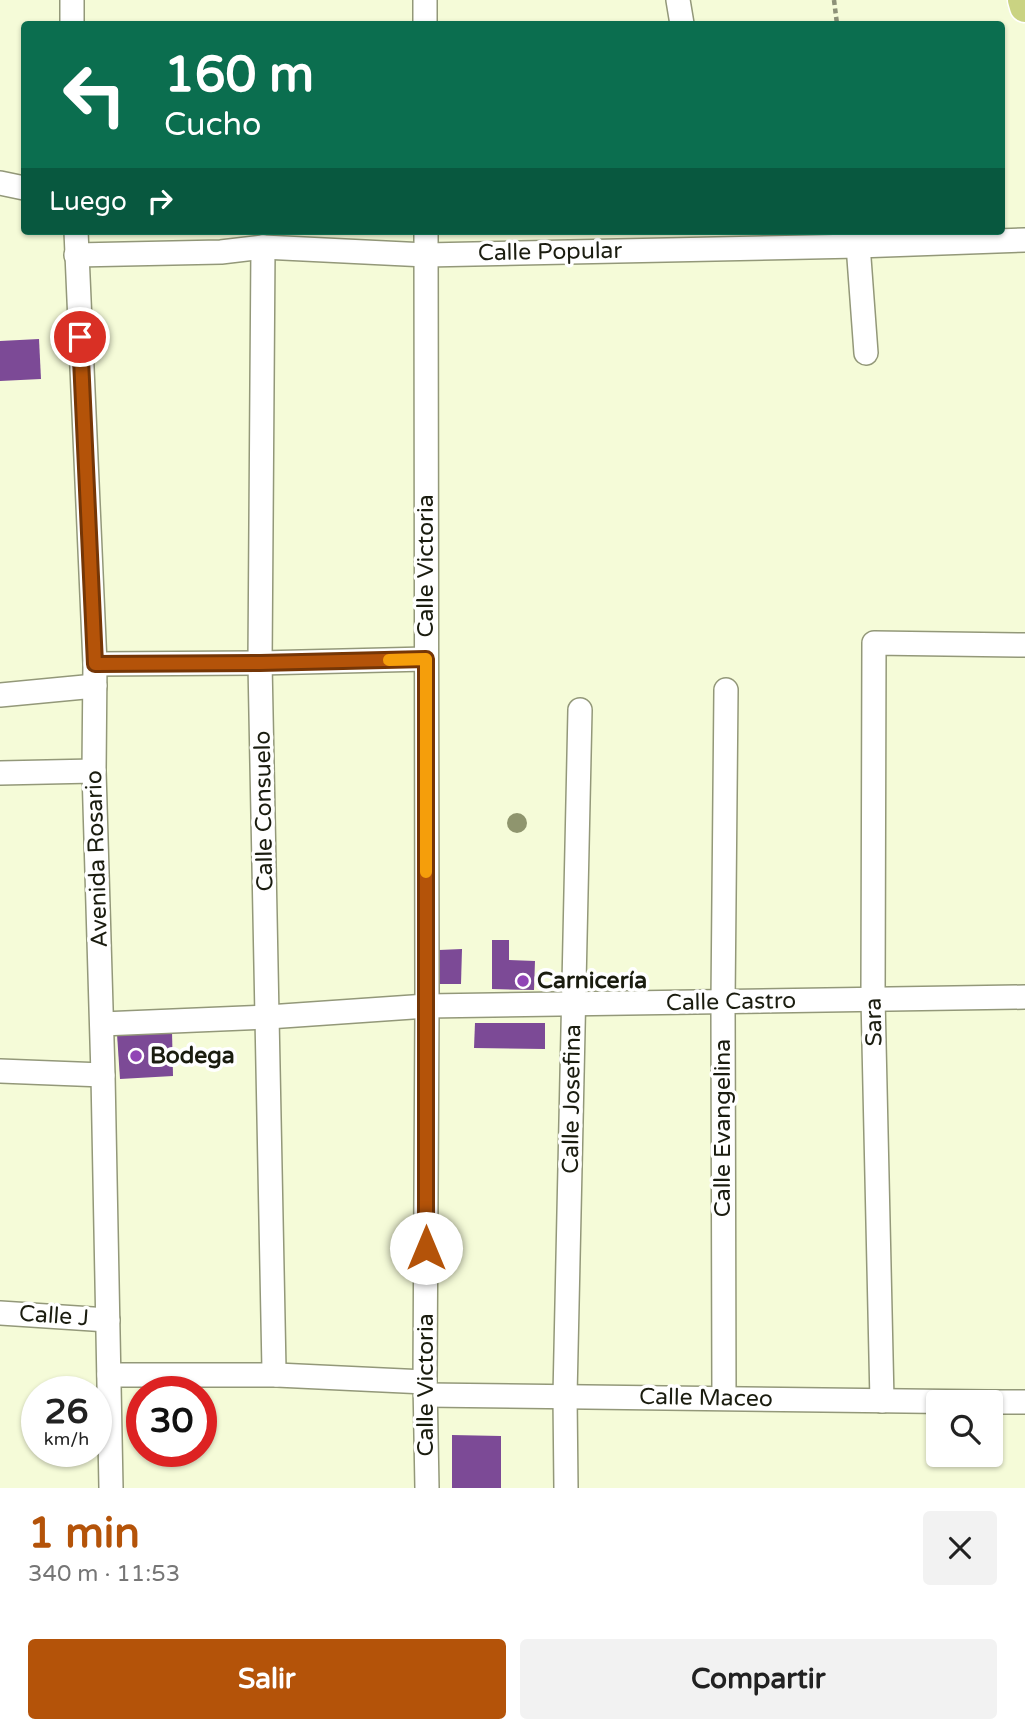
<!DOCTYPE html>
<html lang="es">
<head>
<meta charset="utf-8">
<style>
  :root { --surface:#fff; --page:#f2f2f2; --text:#222; --muted:#767676; --accent:#b45309 }
  body { margin:0; font-family:"Varela Round",sans-serif; background:var(--page); color:var(--text); height:100vh; display:flex; flex-direction:column; font-size:26px; white-space:nowrap }
  * { box-sizing:border-box; margin:0 }
  p { font-size:23px; color:var(--muted) }
  .icon { flex:none; width:38px; height:38px; fill:none; stroke:currentColor; stroke-width:2; stroke-linecap:round; stroke-linejoin:round }
  .map { position:relative; height:1488px; overflow:hidden }
  .sheet { display:flex; flex-direction:column; background:var(--surface); flex:1 }
  .sheet>* { flex:none }
  .hud { position:absolute; left:21px; top:21px; width:984px; height:214px; border-radius:7px; box-shadow:0 2px 5px #0004; background:#0b6e4f; color:#fff; overflow:hidden }
  .fabs { position:absolute; left:926px; top:1390px; display:grid; gap:14px }
  .fabs a { display:grid; place-items:center; width:77px; height:77px; border-radius:7px; background:var(--surface); box-shadow:0 2px 5px #0004; font-size:35px }
  .speed { position:absolute; left:21px; top:1376px; display:flex; gap:14px; font-size:35px; font-weight:700; text-align:center }
  .speed>* { display:grid; place-content:center; width:91px; height:91px; border-radius:50%; background:var(--surface); box-shadow:0 2px 5px #0004; line-height:1 }
  .speed small { font-size:18px; font-weight:400 }
  .speed .limit { border:10px solid #d22; background:#fff; color:#111 }
  .pin { position:absolute; display:grid; place-items:center; width:60px; height:60px; color:#fff; margin:-30px; border:4px solid #fff; border-radius:50%; box-shadow:0 2px 7px #0007 }
  .me { position:absolute; width:77px; margin:-38px; rotate:0deg; stroke-linejoin:round; filter:drop-shadow(0 0 5px #0008) }
  .turn { display:flex; align-items:center; gap:24px; height:147px; padding:0 28px; font-size:32px }
  .turn .icon { width:91px; height:91px; stroke-width:2.5 }
  .turn b { display:block; font-size:49px; line-height:60px }
  .then { display:flex; align-items:center; height:66px; padding:0 28px; background:#0003; gap:14px; font-size:26px }
  .round { display:grid; place-items:center; flex:none; width:74px; height:74px; border-radius:7px; background:var(--page) }
  .head { display:flex; align-items:center; justify-content:space-between; height:119px; padding:0 28px }
  h1 { font-size:42px; font-weight:800; line-height:52px; color:var(--accent) }
  .primary-button { display:flex; gap:14px; margin-top:auto; padding:14px 28px }
  .primary-button a { flex:1; height:80px; border-radius:7px; background:var(--accent); color:#fff; font-size:28px; font-weight:800; line-height:80px; text-align:center }
  .primary-button a+a { background:var(--page); color:var(--text) }
  .map>svg:first-child { display:block }
  .building { fill:#7c4a96 }
  .lines { fill:none; stroke-linecap:round; stroke-linejoin:round }
  .minor-casing { stroke:#939879; stroke-width:26 }
  .major-casing { stroke:#fff; stroke-width:33 }
  .path { stroke:#8d9178; stroke-width:4.5; stroke-dasharray:5 3.5; stroke-linecap:butt }
  .minor { stroke:#fff; stroke-width:23 }
  .major { stroke:#cad382; stroke-width:30 }
  .tree { fill:#8f956e }
  .route-casing { stroke:#753606; stroke-width:18 }
  .route { stroke:#b45309; stroke-width:12 }
  .slow { stroke:#f59e0b; stroke-width:12 }
  .poi-dot { fill:#9044b5; stroke:#fff; stroke-width:2.5 }
  .labels { text-anchor:middle; dominant-baseline:central; stroke-width:7; stroke-linejoin:round; paint-order:stroke }
  .street-label { font-size:23px; fill:#1a1c0f; stroke:#fff }
  .poi-label { font-size:23px; font-weight:bold; fill:#1a1c0f; stroke:#fff; text-anchor:start }
</style>
</head>
<body>
<div class="map">
<svg width="1025" height="1488" viewBox="0 0 1025 1488">
  <rect width="100%" height="100%" fill="#f5fbd8"/>
  <g class="building">
    <path d="M39 339 41 379 0 381V341Z"/>
    <path d="M492 940H509V960L535 961 534 990 492 989Z"/>
    <path d="M462 949 461 984H438L439 950Z"/>
    <path d="M475 1023H545V1049L474 1048Z"/>
    <path d="M172 1031 173 1076 120 1079 117 1034Z"/>
    <path d="M452 1435 501 1436V1488H452Z"/>
  </g>
  <g class="lines">
    <g class="minor-casing">
      <g id="minor">
        <path d="M72 0V24"/>
        <path d="M425 0V24"/>
        <path d="M678 0 682 24"/>
        <path d="M0 183 24 188"/>
        <path d="M76 231 95 664 94 771 103 1075 111 1488"/>
        <path d="M426 231 427 1006 425 1382 427 1488"/>
        <path d="M857 231 866 353"/>
        <path d="M263 247 260 663 274 1370 277 1375"/>
        <path d="M76 255 221 252 263 247 426 255 858 246 1025 240"/>
        <path d="M95 664 260 663 426 659"/>
        <path d="M0 695 95 686"/>
        <path d="M0 773 94 771"/>
        <path d="M102 1024 268 1017 427 1006 1025 997"/>
        <path d="M0 1071 103 1075"/>
        <path d="M0 1313 108 1320"/>
        <path d="M109 1375H277L425 1382"/>
        <path d="M426 1395 987 1402"/>
        <path d="M724 1398 723 1002 726 690"/>
        <path d="M882 1401 873 998 874 643 1025 645"/>
        <path d="M990 1402H1025"/>
        <path d="M566 1488 565 1396 580 710"/>
      </g>
    </g>
    <g class="major-casing">
      <path id="major" d="M1023 0 1025 7"/>
    </g>
    <path class="path" d="M834 0 837 24"/>
    <use href="#minor" class="minor"/>
    <use href="#major" class="major"/>
  </g>
  <circle class="tree" cx="517" cy="823" r="10"/>
  <g class="lines">
    <g class="route-casing">
      <path id="route" d="M80 337 95 664 260 663 426 659V1248"/>
    </g>
    <use href="#route" class="route"/>
    <path class="slow" d="M389 660 426 659V872"/>
  </g>
  <g class="poi-dot">
    <circle cx="523" cy="981" r="7"/>
    <circle cx="136" cy="1056" r="7"/>
  </g>
  <g class="labels">
    <g class="street-label">
      <text transform="translate(550 252) rotate(-1)">Calle Popular</text>
      <text transform="translate(426 566) rotate(-90)">Calle Victoria</text>
      <text transform="translate(264 811) rotate(-91)">Calle Consuelo</text>
      <text transform="translate(97 859) rotate(-92)">Avenida Rosario</text>
      <text transform="translate(731 1002) rotate(-1)">Calle Castro</text>
      <text transform="translate(874 1022) rotate(-91)">Sara</text>
      <text transform="translate(572 1099) rotate(-89)">Calle Josefina</text>
      <text transform="translate(723 1128) rotate(-90)">Calle Evangelina</text>
      <text transform="translate(54 1316) rotate(4)">Calle J</text>
      <text transform="translate(426 1385) rotate(-90)">Calle Victoria</text>
      <text transform="translate(706 1398) rotate(1)">Calle Maceo</text>
    </g>
    <g class="poi-label">
      <text x="537" y="981">Carnicería</text>
      <text x="150" y="1056">Bodega</text>
    </g>
  </g>
</svg>
<div class="fabs">
<a><svg class="icon" aria-label="search" viewBox="0 0 24 24"><circle cx="10" cy="10" r="6"/><path d="M15 15l6 6"/></svg></a>
</div>
<div class="speed"><div>26<small>km/h</small></div><div class="limit">30</div></div>
<div class="pin" style="left:80px;top:337px;background:#d93025"><svg class="icon" aria-label="arrive" viewBox="0 0 24 24"><path d="M6 21V4h12l-3 4 3 4H6"/></svg></div>
<svg class="me" style="left:426px;top:1248px" viewBox="-20 -20 40 40"><circle r="19" fill="#fff"/><path d="M0-13L10 11 0 6-10 11z" fill="#b45309"/></svg>
<div class="hud">
<div class="turn"><svg class="icon" aria-label="left" viewBox="0 0 24 24"><path d="M17 20v-9H6M10 6l-5 5 5 5"/></svg><div><b>160 m</b>Cucho</div></div>
<div class="then">Luego<svg class="icon" aria-label="right" viewBox="0 0 24 24"><path d="M7 20v-9h11M14 6l5 5-5 5"/></svg></div>
</div>
</div>
<section class="sheet">
<div class="head"><div><h1>1 min</h1><p>340 m · 11:53</p></div><a class="round"><svg class="icon" aria-label="close" viewBox="0 0 24 24"><path d="M6 6l12 12M18 6L6 18"/></svg></a></div>
<div class="primary-button"><a>Salir</a><a>Compartir</a></div>
</section>
</body>
</html>
